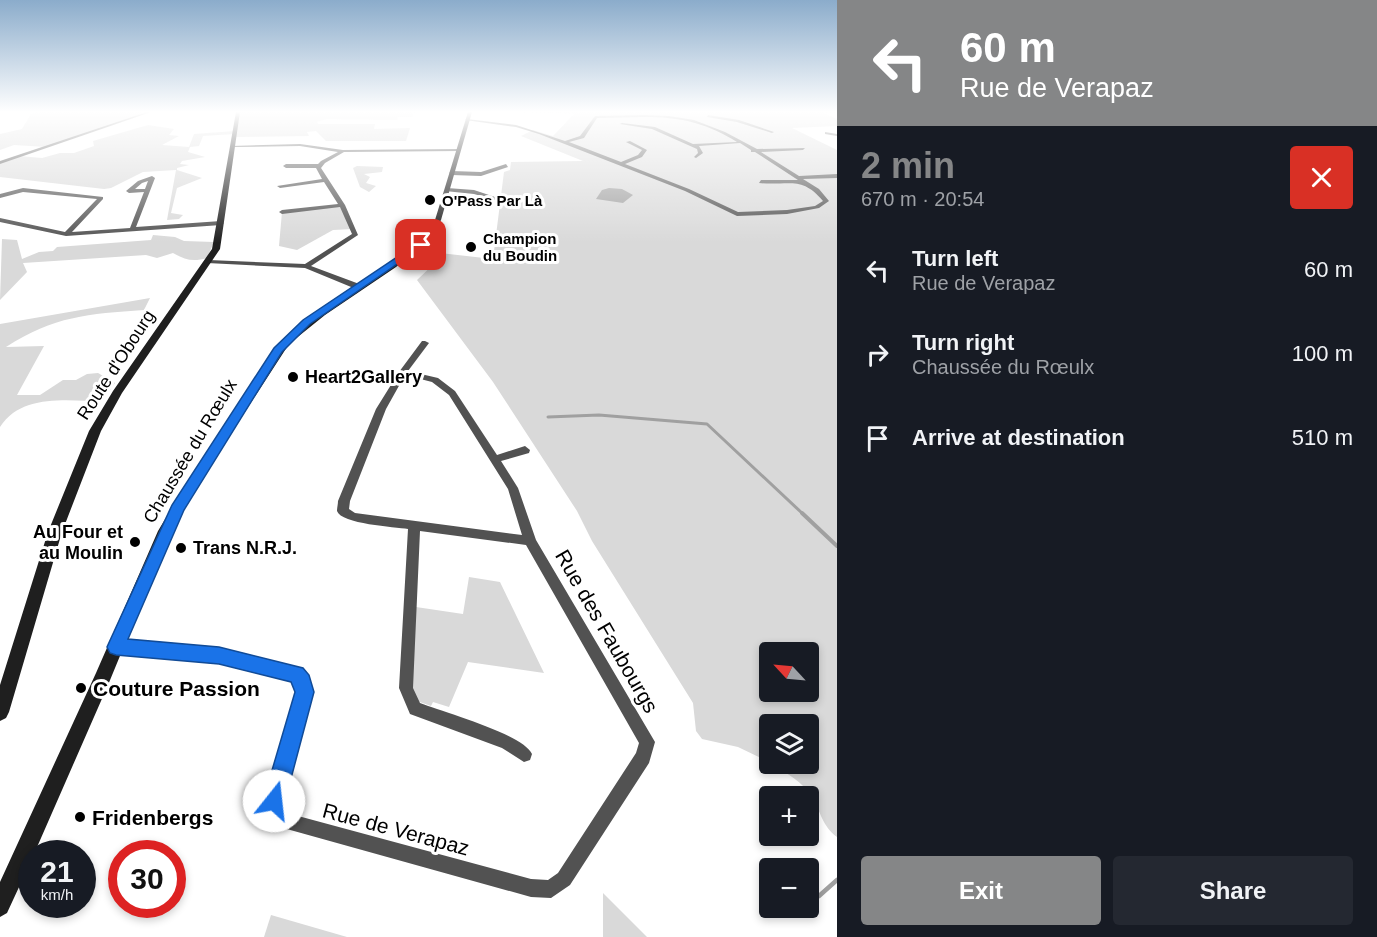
<!DOCTYPE html>
<html lang="en">
<head>
<meta charset="utf-8">
<style>
  :root { --surface:#171b24; --page:#242831; --text:#f1f3f6; --muted:#9ea1a6; --accent:#858687 }
  body { margin:0; font-family:Helvetica,sans-serif; background:var(--page); color:var(--text); height:100vh; display:flex; flex-direction:column; font-size:22px; white-space:nowrap }
  * { box-sizing:border-box; margin:0 }
  p { font-size:20px; color:var(--muted) }
  .icon { flex:none; width:33px; height:33px; fill:none; stroke:currentColor; stroke-width:2; stroke-linecap:round; stroke-linejoin:round }
  .map { position:relative; flex:1; overflow:hidden }
  .side { display:flex; flex-direction:column; background:var(--surface); width:540px }
  .side>* { flex:none }
  .hud { background:#858687; color:#fff; overflow:hidden }
  .needle { width:39px; rotate:296deg }
  .buttons { position:absolute; left:759px; top:642px; display:grid; gap:12px }
  .buttons a { display:grid; place-items:center; width:60px; height:60px; border-radius:6px; background:var(--surface); box-shadow:0 3px 9px #0003; font-size:30px }
  .speed { position:absolute; left:18px; top:840px; display:flex; gap:12px; font-size:30px; font-weight:700; text-align:center }
  .speed>* { display:grid; place-content:center; width:78px; height:78px; border-radius:50%; background:var(--surface); box-shadow:0 3px 9px #0003; line-height:1 }
  .speed small { font-size:15px; font-weight:400 }
  .speed .limit { border:9px solid #d22; background:#fff; color:#111 }
  .pin { position:absolute; display:grid; place-items:center; width:51px; height:51px; color:#fff; margin:-26px; border-radius:12px; box-shadow:0 3px 9px #0006 }
  .me { position:absolute; width:66px; margin:-33px; rotate:16deg; stroke-linejoin:round; filter:drop-shadow(0 0 4px #0008) }
  .turn { display:flex; align-items:center; gap:21px; height:126px; padding:0 24px; font-size:27px }
  .turn .icon { width:78px; height:78px; stroke-width:2.5 }
  .turn b { display:block; font-size:42px; line-height:51px }
  .round { display:grid; place-items:center; flex:none; width:63px; height:63px; border-radius:6px; background:var(--page) }
  .head { display:flex; align-items:center; justify-content:space-between; height:102px; padding:0 24px }
  h1 { font-size:36px; font-weight:700; line-height:45px; color:var(--accent) }
  .button { display:flex; gap:12px; margin-top:auto; padding:12px 24px }
  .button a { flex:1; height:69px; border-radius:6px; background:var(--accent); color:#fff; font-size:24px; font-weight:700; line-height:69px; text-align:center }
  .button a+a { background:var(--page); color:var(--text) }
  ul { padding:0; list-style:none }
  li { display:flex; align-items:center; gap:18px; height:84px; padding:0 24px }
  li div { flex:1 }
  li b { display:block; font-size:22px }
  li em { font-style:normal }
  main { display:flex; flex:1; min-height:0 }
  .map>svg:first-child { display:block }
  .green { fill:#d9d9d9; fill-rule:evenodd }
  .water { fill:#a0a0a0 }
  .lines { fill:none; stroke-linecap:round; stroke-linejoin:round }
  .stream-far2 { stroke:#a0a0a0; stroke-width:3 }
  .stream-far1 { stroke:#a0a0a0; stroke-width:4 }
  .stream { stroke:#a0a0a0; stroke-width:4.5 }
  .minor { fill:#525252; fill-rule:evenodd }
  .secondary { fill:#1f1f1f; fill-rule:evenodd }
  .route { fill:#1a73e8; stroke:#114b97; stroke-width:1.5 }
  .poi-dot { fill:#000; stroke:#fff; stroke-width:2 }
  .labels { text-anchor:middle; dominant-baseline:central; stroke-width:6; stroke-linejoin:round; paint-order:stroke }
  .far-poi-label { font-size:15px; font-weight:bold; fill:#000; stroke:#fff; text-anchor:start }
  .street-label { font-size:18px; fill:#000; stroke:#fff }
  .poi-label { font-size:18px; font-weight:bold; fill:#000; stroke:#fff; text-anchor:start }
  .near-street-label { font-size:21px; fill:#000; stroke:#fff }
  .near-poi-label { font-size:21px; font-weight:bold; fill:#000; stroke:#fff; text-anchor:start }
</style>
</head>
<body>
<main>
<div class="map">
<svg width="837" height="937" viewBox="0 0 837 937">
  <rect width="100%" height="100%" fill="#fff"/>
  <g class="green">
    <path d="M37 112H149L47 147 14 145 0 150V134L22 129 31 114Z"/>
    <path d="M238 112H415L412 117H398L397 120 326 119 317 122 318 124H375L374 129 410 128 406 141H326L316 131 307 132 309 136 235 137 234 134 203 136 199 146 190 147 188 152 205 157 182 161 180 164 189 165 177 168V170L202 178 177 188 171 213 183 215 179 219 167 220 176 170 143 172 111 188 104 189 0 177V163L19 156 42 158 60 153H74L94 146 93 141 148 125 174 129 169 135 179 136 162 145 189 147 194 134 235 131Z"/>
    <path d="M522 112H837L823 113 837 119V126L792 128 837 150V837C822 826 821 812 812 797 803 782 786 773 772 764H808V724H770L769 762 738 747 702 739 696 731 693 703 592 541 577 511 493 382 417 280 438 260 440 253 493 259 504 172 510 170 511 162 583 161 521 136 533 130 553 136 574 114ZM770 652H808V692H770Z"/>
    <path d="M357 166 383 167 382 172 364 174 370 177 366 183 376 186 369 192 360 187 353 168Z"/>
    <path d="M342 205 353 229 333 230 297 250 279 246 282 212Z"/>
    <path d="M153 235 175 237 184 241 214 242 207 258C193 262 185 260 173 253L157 258 146 255 23 263 27 272 0 300 2 239 17 240 22 259 39 252 53 251 57 247 151 240Z"/>
    <path d="M150 298 144 310C88 314 54 316 6 347L44 346 17 395H40L63 380H76L87 374 98 373 115 383 102 401C67 401 22 393 0 427V324Z"/>
    <path d="M469 577 500 582 544 673 468 662 449 707 433 702 431 706 417 701 412 687 416 607 463 614Z"/>
    <path d="M603 893 647 937H603Z"/>
    <path d="M271 915 347 937H264Z"/>
  </g>
  <path class="water" d="M609 188 622 189 633 195 623 203 596 199 602 190Z"/>
  <g class="lines">
    <path class="stream-far2" d="M548 417 599 415 707 424 803 514"/>
    <path class="stream-far1" d="M802 513 837 546"/>
    <path class="stream" d="M819 896 837 880"/>
    <g class="minor">
      <path d="M147 112H151L0 164V161Z"/>
      <path d="M644 115 669 116 694 120 725 132 757 149 805 148 803 150 761 152 799 176 837 174V178L803 179 819 189 829 201 819 208 787 214 737 216 685 191 539 134 516 127 465 120 467 119 516 125 565 141 580 136 595 116ZM597 118C629 118 664 114 695 123 710 127 724 134 737 142L693 144 655 127 622 123 620 124 652 129 697 149 698 153 694 157 696 158 703 153 699 146 740 143 751 150V152H755L798 180H761L759 183C788 186 802 175 823 201L815 206 787 210 738 212 689 189 625 164 642 157 647 150 630 141 626 142 642 150 638 155 621 162 569 142 584 138Z"/>
      <path d="M708 115 739 120 774 132 772 133 737 122 707 117Z"/>
      <path d="M825 132 837 134V136L825 134Z"/>
      <path d="M300 144 343 150 459 149 461 150 459 151 344 152 325 163 321 168 345 205 358 235 311 266 362 285V289H356L305 268 207 263 206 262 209 260 305 264 352 234 340 207 282 214 279 212 282 210 338 204 324 182 280 188 277 186 322 179 316 168H286L283 166 286 164H318L321 161 338 152 300 146 233 147 231 146Z"/>
      <path d="M506 164 508 167 481 176 452 175 449 173 452 171 481 172Z"/>
      <path d="M152 176 155 178 136 227 221 221 224 223 221 225 66 236 0 222V218L65 232 97 199 23 192 0 198V194L23 188 103 197V199L72 232 130 228 144 192 129 193 126 191 138 181ZM148 181 145 189H135L142 183Z"/>
      <path d="M447 188 474 190 501 199 498 201 474 194 445 191Z"/>
      <path d="M422 341H425L429 343 408 371 438 378 455 391 497 455 525 446 530 450 529 453 501 461 518 488 536 540 655 742 649 763 570 885 551 898 531 897 276 826 266 808V801L298 692 296 685 293 680 219 662 116 653 111 652 109 647 111 642 116 641 219 648 302 669 308 677 312 692 282 801V806L287 813 531 879 548 880 558 873 636 753 639 743 526 545 420 531 413 688 420 703C443 712 523 734 532 754L530 760 524 762 502 748 410 714 399 688 408 529C395 527 341 524 337 511 337 508 338 504 338 501L376 409 399 372ZM405 375 432 382 449 395 508 489 522 535 355 513 349 509 350 501 386 409Z"/>
    </g>
    <g class="secondary">
      <path d="M236 112H240L220 249 122 393 101 431 62 532 9 712 6 718 0 721V685L48 532 89 431 113 391 212 249Z"/>
      <path d="M468 112H472L441 220 432 236 396 267 325 315 289 344 191 495 171 532 108 685 34 854H32V859L7 913 0 917V882L96 673 158 531 183 489 282 340 318 311 411 248 426 233 435 220Z"/>
    </g>
  </g>
  <linearGradient id="sky" x2="0" y2="1"><stop stop-color="#8baccb"/><stop offset="0.46" stop-color="#fff"/><stop offset="1" stop-color="#fff" stop-opacity="0"/></linearGradient>
  <rect width="837" height="243" fill="url(#sky)"/>
  <path class="route" d="M418 243 425 245 310 324 282 352 184 510 128 639 219 647 303 668 309 675 314 692 285 801 281 808 274 811 266 808 263 801 295 692 291 682 219 664 116 655 110 653 107 647 172 505 274 348 303 320Z"/>
  <g class="poi-dot">
    <circle cx="430" cy="200" r="6"/>
    <circle cx="471" cy="247" r="6"/>
    <circle cx="293" cy="377" r="6"/>
    <circle cx="135" cy="542" r="6"/>
    <circle cx="181" cy="548" r="6"/>
    <circle cx="81" cy="688" r="6"/>
    <circle cx="80" cy="817" r="6"/>
  </g>
  <g class="labels">
    <g class="far-poi-label">
      <text x="442" y="200">O'Pass Par Là</text>
      <text x="483" y="238">Champion<tspan x="483" dy="17">du Boudin</tspan></text>
    </g>
    <g class="street-label">
      <text transform="translate(116 365) rotate(-57)">Route d'Obourg</text>
      <text transform="translate(190 451) rotate(-59)">Chaussée du Rœulx</text>
    </g>
    <g class="poi-label">
      <text x="305" y="377">Heart2Gallery</text>
      <text x="123" y="532" text-anchor="end">Au Four et<tspan x="123" dy="21">au Moulin</tspan></text>
      <text x="193" y="548">Trans N.R.J.</text>
    </g>
    <g class="near-street-label">
      <text transform="translate(607 631) rotate(60)">Rue des Faubourgs</text>
      <text transform="translate(396 829) rotate(15)">Rue de Verapaz</text>
    </g>
    <g class="near-poi-label">
      <text x="93" y="688">Couture Passion</text>
      <text x="92" y="817">Fridenbergs</text>
    </g>
  </g>
</svg>
<div class="buttons">
<a><svg class="needle" viewBox="-14 -14 28 28"><path d="M0-13l5 13h-10z" fill="#e53935"/><path d="M0 13l5-13h-10z" fill="#9ea1a6"/></svg></a>
<a><svg class="icon" aria-label="layers" viewBox="0 0 24 24"><path d="M12 4l9 5-9 5-9-5zM3 14l9 5 9-5"/></svg></a>
<a>+</a>
<a>−</a>
</div>
<div class="speed"><div>21<small>km/h</small></div><div class="limit">30</div></div>
<div class="pin" style="left:421px;top:245px;background:#d93025"><svg class="icon" aria-label="arrive" viewBox="0 0 24 24"><path d="M6 21V4h12l-3 4 3 4H6"/></svg></div>
<svg class="me" style="left:274px;top:801px" viewBox="-20 -20 40 40"><circle r="19" fill="#fff"/><path d="M0-13L10 11 0 6-10 11z" fill="#1a73e8"/></svg>
</div>
<section class="side">
<div class="hud">
<div class="turn"><svg class="icon" aria-label="left" viewBox="0 0 24 24"><path d="M17 20v-9H6M10 6l-5 5 5 5"/></svg><div><b>60 m</b>Rue de Verapaz</div></div>
</div>
<div class="head"><div><h1>2 min</h1><p>670 m · 20:54</p></div><a class="round" style="background:#d93025;color:#fff"><svg class="icon" aria-label="close" viewBox="0 0 24 24"><path d="M6 6l12 12M18 6L6 18"/></svg></a></div>
<ul>
<li><svg class="icon" aria-label="left" viewBox="0 0 24 24"><path d="M17 20v-9H6M10 6l-5 5 5 5"/></svg><div><b>Turn left</b><p>Rue de Verapaz</p></div><em>60 m</em></li>
<li><svg class="icon" aria-label="right" viewBox="0 0 24 24"><path d="M7 20v-9h11M14 6l5 5-5 5"/></svg><div><b>Turn right</b><p>Chaussée du Rœulx</p></div><em>100 m</em></li>
<li><svg class="icon" aria-label="arrive" viewBox="0 0 24 24"><path d="M6 21V4h12l-3 4 3 4H6"/></svg><div><b>Arrive at destination</b></div><em>510 m</em></li>
</ul>
<div class="button"><a>Exit</a><a>Share</a></div>
</section>
</main>
</body>
</html>
